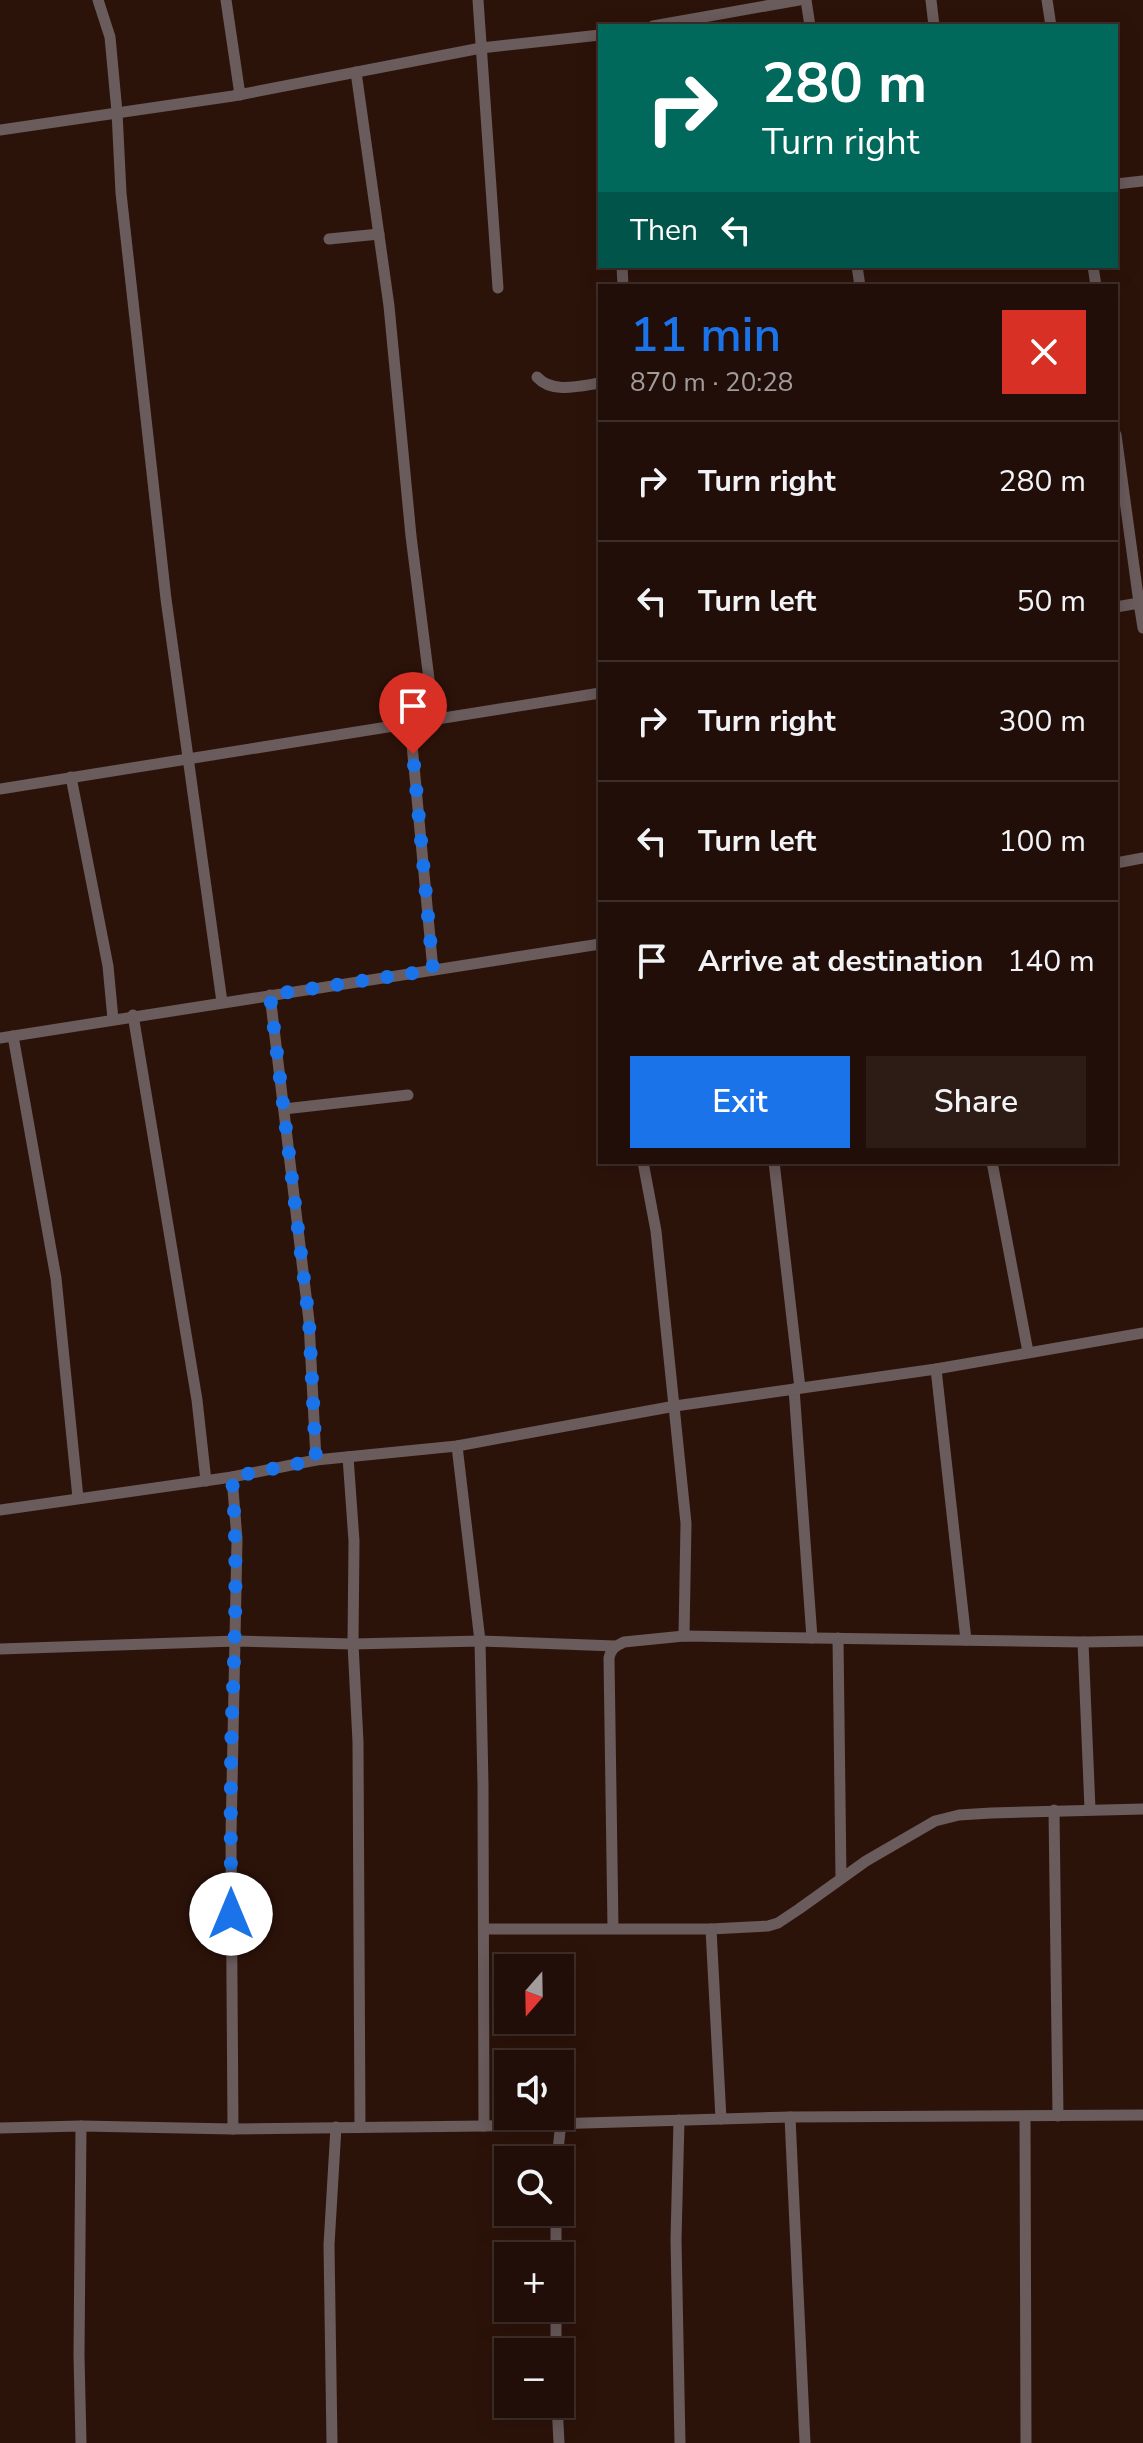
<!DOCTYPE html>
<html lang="en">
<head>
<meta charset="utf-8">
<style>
  :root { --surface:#210e08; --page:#2d1c16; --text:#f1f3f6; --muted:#a29c9c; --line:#3e2e29; --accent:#1a73e8 }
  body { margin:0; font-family:"Nunito Sans",sans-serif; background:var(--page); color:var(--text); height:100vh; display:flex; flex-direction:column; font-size:30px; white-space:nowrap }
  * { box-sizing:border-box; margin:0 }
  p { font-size:26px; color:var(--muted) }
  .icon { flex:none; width:44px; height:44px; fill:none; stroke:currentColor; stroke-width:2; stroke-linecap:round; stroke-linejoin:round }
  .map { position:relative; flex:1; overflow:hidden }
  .sheet { position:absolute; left:598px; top:284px; width:520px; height:880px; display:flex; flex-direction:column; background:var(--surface); border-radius:0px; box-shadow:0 4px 20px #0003,0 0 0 2px var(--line) }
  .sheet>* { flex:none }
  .guide { position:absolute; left:598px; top:24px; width:520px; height:244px; border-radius:0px; box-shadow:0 4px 20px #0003,0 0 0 2px var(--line); background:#00695c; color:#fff; overflow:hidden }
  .needle { width:52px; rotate:200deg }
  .tools { position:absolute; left:494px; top:1954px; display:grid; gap:16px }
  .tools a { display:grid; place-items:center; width:80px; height:80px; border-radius:0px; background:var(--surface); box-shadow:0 4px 20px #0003,0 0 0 2px var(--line); font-size:40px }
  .pin { position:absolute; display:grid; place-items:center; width:68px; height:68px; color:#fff; margin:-82px -34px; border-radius:50% 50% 50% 0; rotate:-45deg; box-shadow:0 0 8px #0007 }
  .pin .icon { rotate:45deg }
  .me { position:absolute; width:88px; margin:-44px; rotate:0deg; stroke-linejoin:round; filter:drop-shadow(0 0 6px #0008) }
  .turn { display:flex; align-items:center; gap:28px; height:168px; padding:0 32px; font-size:36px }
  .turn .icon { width:104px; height:104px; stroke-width:2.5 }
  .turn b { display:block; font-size:56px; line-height:68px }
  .then { display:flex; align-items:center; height:76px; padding:0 32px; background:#0003; gap:16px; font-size:30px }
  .round { display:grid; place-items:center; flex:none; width:84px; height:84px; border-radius:0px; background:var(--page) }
  .head { display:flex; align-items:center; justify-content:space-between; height:136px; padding:0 32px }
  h1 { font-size:48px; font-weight:600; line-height:60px; color:var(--accent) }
  .button { display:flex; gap:16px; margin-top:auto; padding:16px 32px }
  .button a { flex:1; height:92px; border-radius:0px; background:var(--accent); color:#fff; font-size:32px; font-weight:600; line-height:92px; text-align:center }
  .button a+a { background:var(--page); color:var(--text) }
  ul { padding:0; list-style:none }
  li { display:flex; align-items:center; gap:24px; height:120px; padding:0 32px; border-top:2px solid var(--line) }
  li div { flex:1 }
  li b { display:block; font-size:30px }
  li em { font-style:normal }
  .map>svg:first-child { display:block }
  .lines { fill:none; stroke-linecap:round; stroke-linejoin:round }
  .street { stroke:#6a5b5c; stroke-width:11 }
  .route { stroke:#1a73e8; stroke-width:14; stroke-dasharray:0 25.2 }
</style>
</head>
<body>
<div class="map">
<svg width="1143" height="2443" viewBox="0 0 1143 2443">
  <rect width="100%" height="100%" fill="#2c130a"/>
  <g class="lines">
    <g class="street">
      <path d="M98 0 110 37 117 112 121 193 166 599 222 1002"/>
      <path d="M226 0 240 95"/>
      <path d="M478 0 498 288"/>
      <path d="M806 0 810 26"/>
      <path d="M931 0 934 26"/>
      <path d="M1047 0 1051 26"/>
      <path d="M653 26 799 0"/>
      <path d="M356 72 389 306 411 536 434 719"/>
      <path d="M0 130 233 96 481 48 600 35"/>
      <path d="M1116 184 1143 181"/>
      <path d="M329 239 379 234"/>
      <path d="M622 266 623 286"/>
      <path d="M857 266 860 286"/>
      <path d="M1093 266 1096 286"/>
      <path d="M537 377C552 394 580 386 600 383"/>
      <path d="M1116 435 1139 603H1143"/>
      <path d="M1116 607 1139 603 1143 628"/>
      <path d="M410 723 433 970"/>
      <path d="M71 777 108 966 113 1019"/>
      <path d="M0 789 600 693"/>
      <path d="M1116 863 1143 858"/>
      <path d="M270 995 309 1321 316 1460"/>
      <path d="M133 1015 197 1400 206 1481"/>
      <path d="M13 1036 56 1278 78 1498"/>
      <path d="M0 1038 600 944"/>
      <path d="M284 1109 408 1095"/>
      <path d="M643 1162 656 1231 686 1523 684 1636"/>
      <path d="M774 1162 800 1388"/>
      <path d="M992 1162 1028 1352"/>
      <path d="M936 1369 966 1640"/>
      <path d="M794 1389 812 1638"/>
      <path d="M457 1446 480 1641 483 1785 484 2126"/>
      <path d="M348 1457 354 1541 353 1644 358 1742 360 2127"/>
      <path d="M232 1477 237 1539 231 1836 233 2129"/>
      <path d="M0 1510 232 1477 316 1460 457 1446 675 1406 936 1369 1143 1333"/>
      <path d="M838 1638 841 1878"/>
      <path d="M1083 1642 1090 1809"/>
      <path d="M0 1649 236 1641 353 1644 480 1641 615 1646"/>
      <path d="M1054 1810 1058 2116"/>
      <path d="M613 1928 609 1658C611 1648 616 1646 624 1642L684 1636 1083 1642 1143 1641"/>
      <path d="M484 1929H711L768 1926 778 1923 799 1909 866 1861 935 1821 959 1815 991 1813 1143 1809"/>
      <path d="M711 1929 721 2119"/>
      <path d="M1025 2116 1026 2443"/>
      <path d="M790 2117 805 2443"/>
      <path d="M679 2120 676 2239 680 2443"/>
      <path d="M0 2128 81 2126 233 2129 484 2126 790 2117 1143 2115"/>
      <path d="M557 2160 560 2131 566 2123"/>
      <path d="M556 2256V2212"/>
      <path d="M556 2308V2352"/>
      <path d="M557 2404 559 2443"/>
      <path d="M81 2443 79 2355 81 2126"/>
      <path d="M332 2443 329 2245 336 2127"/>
    </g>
  </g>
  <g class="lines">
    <path class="route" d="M231 1914C231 1848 230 1782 232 1717 235 1636 238 1558 232 1477L316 1460 309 1321 270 995 433 970 413 754"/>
  </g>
</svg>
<div class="tools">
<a><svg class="needle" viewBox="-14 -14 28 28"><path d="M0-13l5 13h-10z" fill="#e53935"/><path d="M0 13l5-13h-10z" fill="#a29c9c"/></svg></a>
<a><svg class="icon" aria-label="sound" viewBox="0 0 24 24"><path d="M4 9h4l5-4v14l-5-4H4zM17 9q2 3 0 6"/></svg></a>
<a><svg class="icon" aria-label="search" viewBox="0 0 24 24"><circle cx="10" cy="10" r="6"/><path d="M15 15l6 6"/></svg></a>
<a>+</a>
<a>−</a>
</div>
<div class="pin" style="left:413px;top:754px;background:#d93025"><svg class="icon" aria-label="arrive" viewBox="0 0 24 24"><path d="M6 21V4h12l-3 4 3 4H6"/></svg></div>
<svg class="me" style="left:231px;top:1914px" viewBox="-20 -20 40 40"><circle r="19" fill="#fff"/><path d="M0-13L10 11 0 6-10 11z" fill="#1a73e8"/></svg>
<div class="guide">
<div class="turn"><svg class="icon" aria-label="right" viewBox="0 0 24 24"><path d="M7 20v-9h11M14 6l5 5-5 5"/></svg><div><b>280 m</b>Turn right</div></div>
<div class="then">Then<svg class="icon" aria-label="left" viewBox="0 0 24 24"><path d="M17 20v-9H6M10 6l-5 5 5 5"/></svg></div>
</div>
<section class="sheet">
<div class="head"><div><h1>11 min</h1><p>870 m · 20:28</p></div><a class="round" style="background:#d93025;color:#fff"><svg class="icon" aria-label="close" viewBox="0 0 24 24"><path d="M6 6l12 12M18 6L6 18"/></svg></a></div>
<ul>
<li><svg class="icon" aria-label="right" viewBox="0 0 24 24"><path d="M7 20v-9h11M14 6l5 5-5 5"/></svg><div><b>Turn right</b></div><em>280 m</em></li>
<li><svg class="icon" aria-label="left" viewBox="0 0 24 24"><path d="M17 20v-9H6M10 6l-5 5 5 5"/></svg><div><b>Turn left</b></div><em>50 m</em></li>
<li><svg class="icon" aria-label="right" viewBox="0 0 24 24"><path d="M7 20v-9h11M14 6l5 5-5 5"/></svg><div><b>Turn right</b></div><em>300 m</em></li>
<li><svg class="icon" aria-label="left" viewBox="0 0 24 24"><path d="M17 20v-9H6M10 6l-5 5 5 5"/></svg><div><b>Turn left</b></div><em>100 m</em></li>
<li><svg class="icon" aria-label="arrive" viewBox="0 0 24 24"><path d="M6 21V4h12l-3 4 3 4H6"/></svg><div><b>Arrive at destination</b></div><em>140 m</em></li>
</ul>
<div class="button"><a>Exit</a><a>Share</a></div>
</section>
</div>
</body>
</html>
